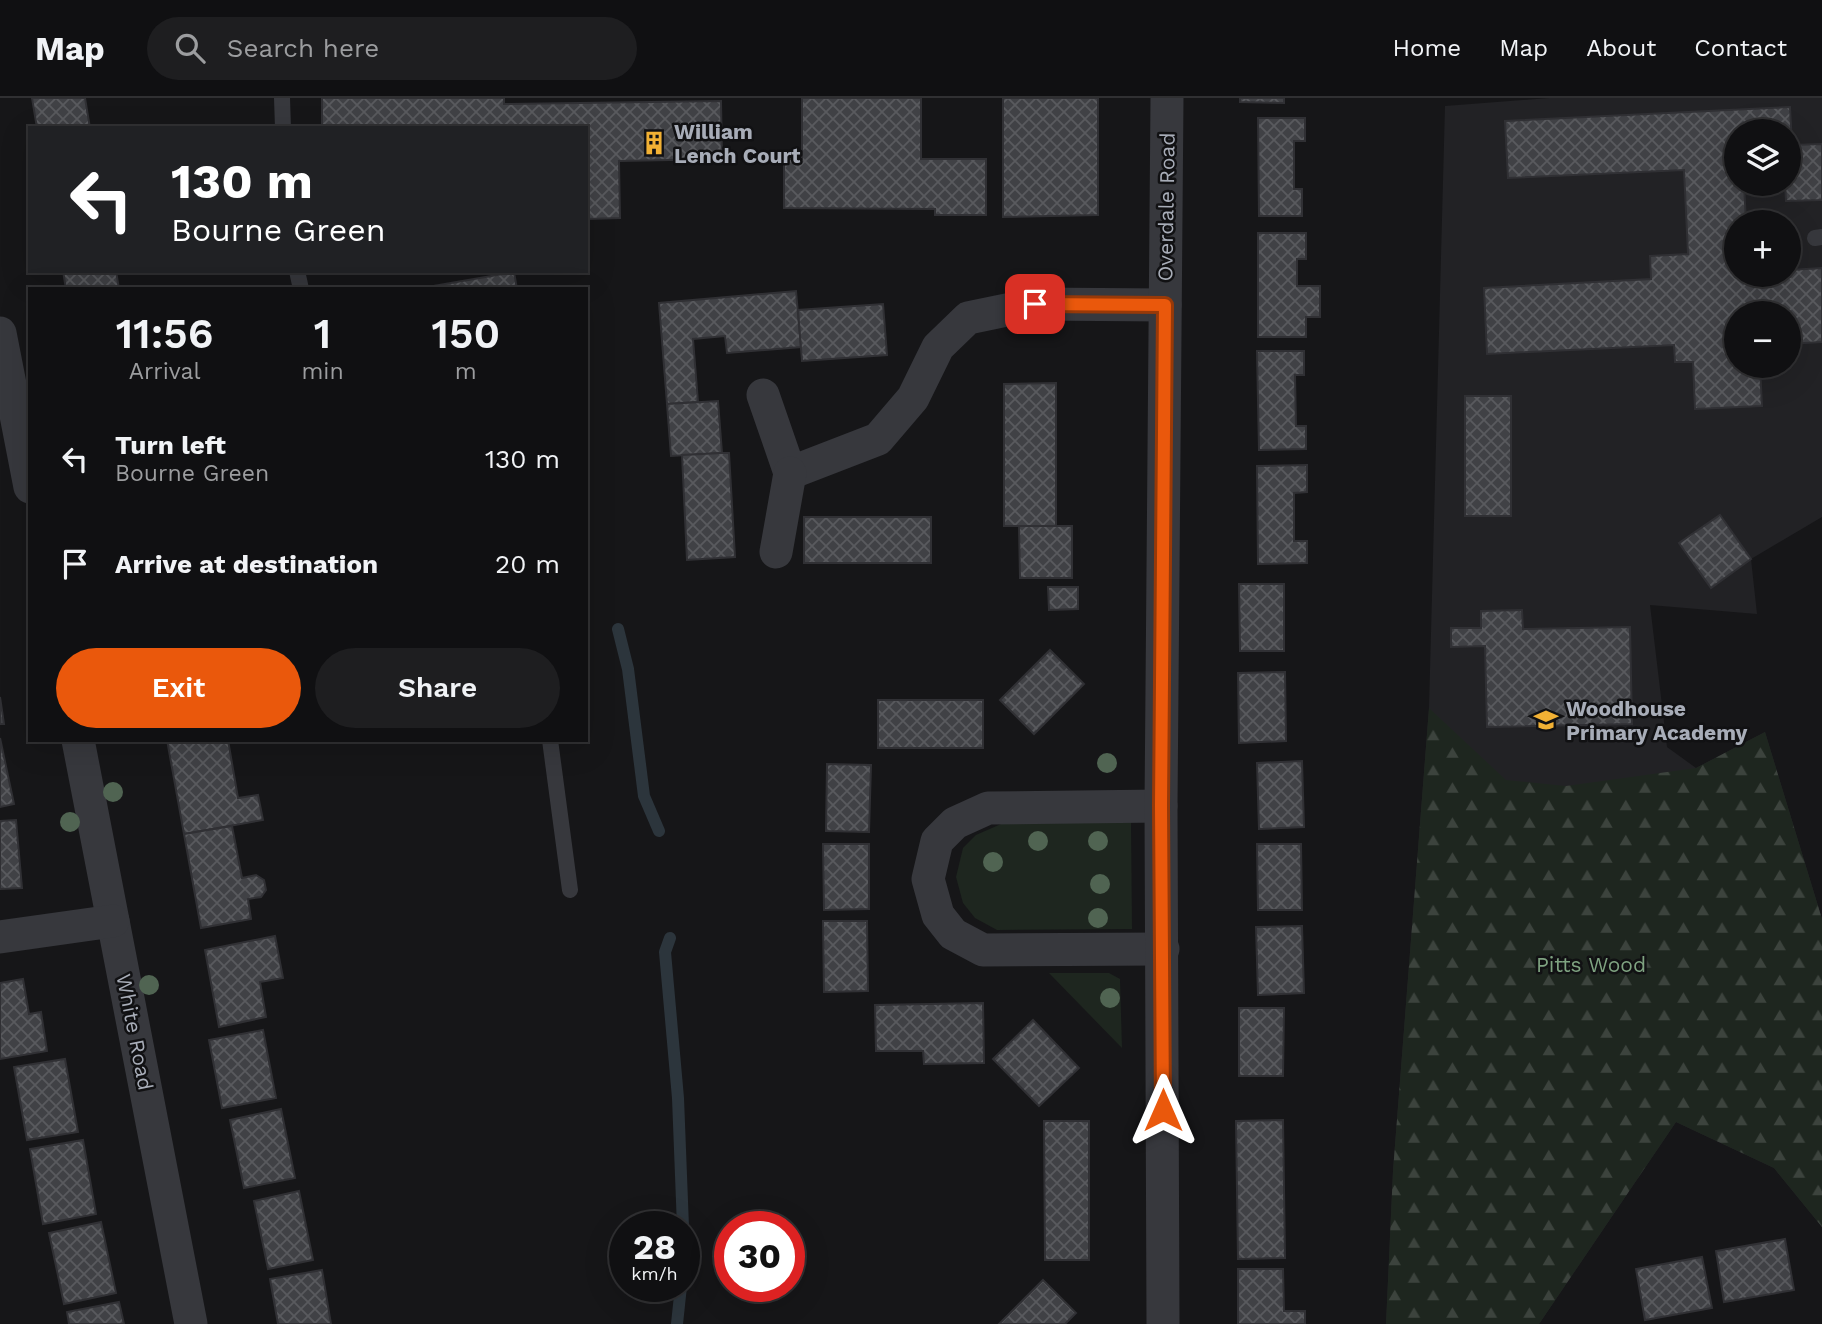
<!DOCTYPE html>
<html lang="en">
<head>
<meta charset="utf-8">
<style>
  :root { --surface:#101012; --page:#1e1e20; --text:#f1f3f6; --muted:#9c9d9f; --line:#303032; --accent:#ea580c }
  body { margin:0; font-family:"Work Sans",sans-serif; background:var(--page); color:var(--text); height:100vh; display:flex; flex-direction:column; font-size:26px; white-space:nowrap }
  * { box-sizing:border-box; margin:0 }
  p { font-size:23px; color:var(--muted) }
  .icon { flex:none; width:38px; height:38px; fill:none; stroke:currentColor; stroke-width:2; stroke-linecap:round; stroke-linejoin:round }
  .map { position:relative; flex:1; overflow:hidden }
  .sheet { position:absolute; left:28px; top:189px; width:560px; height:455px; display:flex; flex-direction:column; background:var(--surface); border-radius:0px; box-shadow:0 7px 28px #0002,0 0 0 2px var(--line) }
  .sheet>* { flex:none }
  .banner { position:absolute; left:28px; top:28px; width:560px; height:147px; border-radius:0px; box-shadow:0 7px 28px #0002,0 0 0 2px var(--line); background:#202124; color:#fff; overflow:hidden }
  .tools { position:absolute; left:1724px; top:21px; display:grid; gap:14px }
  .tools a { display:grid; place-items:center; width:77px; height:77px; border-radius:50%; background:var(--surface); box-shadow:0 7px 28px #0002,0 0 0 2px var(--line); font-size:35px }
  .speed { position:absolute; left:609px; top:1113px; display:flex; gap:14px; font-size:35px; font-weight:700; text-align:center }
  .speed>* { display:grid; place-content:center; width:91px; height:91px; border-radius:50%; background:var(--surface); box-shadow:0 7px 28px #0002,0 0 0 2px var(--line); line-height:1 }
  .speed small { font-size:18px; font-weight:400 }
  .speed .limit { border:10px solid #d22; background:#fff; color:#111 }
  .pin { position:absolute; display:grid; place-items:center; width:60px; height:60px; color:#fff; margin:-30px; border-radius:14px; box-shadow:0 4px 10px #0006 }
  .me { position:absolute; width:77px; margin:-38px; rotate:0deg; stroke-linejoin:round; filter:drop-shadow(0 0 5px #0008) }
  .turn { display:flex; align-items:center; gap:24px; height:147px; padding:0 28px; font-size:32px }
  .turn .icon { width:91px; height:91px; stroke-width:2.5 }
  .turn b { display:block; font-size:49px; line-height:60px }
  .eta { display:flex; justify-content:space-evenly; align-items:center; height:119px; text-align:center }
  .eta b { font-size:42px; font-weight:600; line-height:49px }
  .cta { display:flex; gap:14px; margin-top:auto; padding:14px 28px }
  .cta a { flex:1; height:80px; border-radius:42px; background:var(--accent); color:#fff; font-size:28px; font-weight:600; line-height:80px; text-align:center }
  .cta a+a { background:var(--page); color:var(--text) }
  ul { padding:0; list-style:none }
  li { display:flex; align-items:center; gap:21px; height:105px; padding:0 28px }
  li div { flex:1 }
  li b { display:block; font-size:26px }
  li em { font-style:normal }
  header { display:flex; align-items:center; gap:42px; box-sizing:border-box; height:98px; padding:0 35px; background:var(--surface); border-bottom:2px solid var(--line) }
  header strong { font-size:33px }
  nav { display:flex; gap:38px; margin-inline-start:auto; font-size:24px }
  .search { width:490px; height:63px; background:var(--page); display:flex; align-items:center; gap:18px; box-sizing:border-box; padding:0 24px; border-radius:38px; color:var(--muted); font-size:26px }
  .map>svg:first-child { display:block }
  .built { fill:#222225; fill-rule:evenodd }
  .grass { fill:#1e261f }
  .forest { fill:url(#forest-firs) }
  .lines { fill:none; stroke-linecap:round; stroke-linejoin:round }
  .stream { stroke:#2c353c; stroke-width:12 }
  .building { fill:url(#building-cross-hatch); stroke:#303034; stroke-width:2 }
  .service { stroke:#37383d; stroke-width:16 }
  .minor { stroke:#37383d; stroke-width:33 }
  .tree { fill:#506452 }
  .route-casing { stroke:#983908; stroke-width:18 }
  .route { stroke:#ea580c; stroke-width:12 }
  .labels { text-anchor:middle; dominant-baseline:central; stroke-width:5; stroke-linejoin:round; paint-order:stroke }
  .poi-label { font-size:21px; font-weight:bold; fill:#a8adb8; stroke:#111113; text-anchor:start }
  .street-label { font-size:21px; fill:#a8adb8; stroke:#111113 }
  .park-label { font-size:21px; fill:#7fa381; stroke:#111113 }
</style>
</head>
<body>
<header>
<strong>Map</strong>
<div class="search"><svg class="icon" aria-label="search" viewBox="0 0 24 24"><circle cx="10" cy="10" r="6"/><path d="M15 15l6 6"/></svg>Search here</div>
<nav><a>Home</a><a>Map</a><a>About</a><a>Contact</a></nav>
</header>
<div class="map">
<svg width="1822" height="1226" viewBox="0 0 1822 1226">
  <defs>
    <pattern id="forest-firs" width="22" height="20" patternUnits="userSpaceOnUse" patternTransform="scale(1.75)"><rect width="22" height="20" fill="#1e261f"/><path d="M5 1l3.5 6h-7zM16 11l3.5 6h-7z" fill="#3c433d"/></pattern>
    <pattern id="building-cross-hatch" width="8" height="8" patternUnits="userSpaceOnUse" patternTransform="scale(1.75)"><rect width="8" height="8" fill="#404145"/><path d="M0 0l8 8M0 8l8-8" fill="none" stroke="#595a5e"/></pattern>
  </defs>
  <rect width="100%" height="100%" fill="#161618"/>
  <path class="built" d="M1549 0H1822V419L1751 461 1757 516 1650 507 1667 649 1696 670 1765 634 1822 821V1129L1774 1070 1676 1024 1539 1226H1386L1393 1073 1429 610 1445 8ZM1736 33H1788V86H1736ZM1736 124H1788V177H1736ZM1736 215H1788V268H1736Z"/>
  <g class="grass">
    <path d="M1131 724 1132 831 997 832 975 820 963 805 956 779 963 750 976 737 1001 726Z"/>
    <path d="M1049 875H1109L1120 881 1122 950Z"/>
  </g>
  <path class="forest" d="M1429 610 1506 682 1566 688 1696 670 1765 634 1822 821V1129L1774 1070 1676 1024 1539 1226H1386L1393 1073Z"/>
  <g class="lines">
    <g class="stream">
      <path d="M618 531 628 571 644 698 659 733"/>
      <path d="M670 840 665 854 678 1000 683 1129"/>
      <path d="M677 1226 681 1188"/>
    </g>
  </g>
  <g class="building">
    <path d="M32 0H85L90 30H37Z"/>
    <path d="M322 0H504V6L721 3 722 61 619 63 620 120 586 121V30H322Z"/>
    <path d="M802 0H921V61H986V117H935V111L784 110V61H802Z"/>
    <path d="M1003 0H1098V117L1003 119Z"/>
    <path d="M1240 0H1284V5L1240 4Z"/>
    <path d="M1790 9 1792 47 1822 46V102L1786 103 1785 86H1788V33H1736V86H1744L1746 124H1736V177H1788V149L1790 172 1822 170V244L1788 246V215H1736V268H1760L1762 308 1695 311 1693 264H1675L1674 247 1487 256 1484 190 1651 181 1650 158 1688 156 1684 72 1508 80 1505 23Z"/>
    <path d="M1258 20H1305V43H1294V91H1302V118H1259Z"/>
    <path d="M1258 135H1306V161H1297V188H1320V219H1306V239H1258Z"/>
    <path d="M63 173H116L119 191H66Z"/>
    <path d="M514 174 517 191H416Z"/>
    <path d="M796 193 801 249 727 255 725 238 693 241 698 304 667 306 659 205Z"/>
    <path d="M883 206 887 257 802 263 798 212Z"/>
    <path d="M1257 253H1304V277H1295L1296 328H1306V351L1259 352Z"/>
    <path d="M1056 285V428H1004V286Z"/>
    <rect x="1465" y="298" width="46" height="120"/>
    <path d="M718 303 722 355 671 358 667 306Z"/>
    <path d="M722 355H729L735 459 687 462 682 357Z"/>
    <path d="M1307 367V394L1294 395V443H1307V465L1258 466 1257 368Z"/>
    <path d="M1720 417 1751 461 1711 490 1679 445Z"/>
    <rect x="804" y="419" width="127" height="46"/>
    <path d="M1019 428H1072V480H1020Z"/>
    <path d="M1239 486H1284V553H1240Z"/>
    <path d="M1048 489H1078V511L1049 512Z"/>
    <path d="M1522 512 1523 531 1630 529 1632 626 1487 629 1485 548 1451 549V530H1481V513Z"/>
    <path d="M1050 552 1084 586 1034 636 1000 602Z"/>
    <path d="M1285 574 1286 643 1239 645 1238 575Z"/>
    <path d="M0 599 4 626H0Z"/>
    <rect x="878" y="602" width="105" height="48"/>
    <path d="M0 640 14 706 0 709Z"/>
    <path d="M167 642H228L238 700 258 697 263 722 184 736Z"/>
    <path d="M1302 663 1304 729 1259 731 1257 665Z"/>
    <path d="M827 666 871 667 869 734 826 733Z"/>
    <path d="M16 722 22 790 0 791V723Z"/>
    <path d="M232 728 242 780 256 777 264 782 266 792 261 799 248 801 251 821 201 830 184 736Z"/>
    <path d="M823 746H869V811L824 812Z"/>
    <path d="M1257 746H1301L1302 812H1258Z"/>
    <path d="M823 823H867L868 893 824 894Z"/>
    <path d="M1302 828 1304 895 1258 897 1256 829Z"/>
    <path d="M275 838 283 880 260 884 266 919 219 929 205 852Z"/>
    <path d="M23 881 29 916 41 914 47 953 0 961V885Z"/>
    <path d="M983 905 984 965 924 966 923 953H876L875 907Z"/>
    <path d="M1239 910H1284L1283 978H1239Z"/>
    <path d="M1033 922 1079 970 1039 1008 993 961Z"/>
    <path d="M263 932 276 1000 222 1010 209 942Z"/>
    <path d="M65 961 78 1034 27 1042 14 969Z"/>
    <path d="M281 1011 295 1080 244 1090 230 1022Z"/>
    <path d="M1283 1022 1285 1160 1238 1161 1236 1023Z"/>
    <path d="M1044 1023H1089V1162H1045Z"/>
    <path d="M83 1042 96 1116 43 1126 30 1051Z"/>
    <path d="M299 1093 313 1162 268 1171 254 1103Z"/>
    <path d="M101 1124 116 1195 64 1206 49 1135Z"/>
    <path d="M1785 1141 1794 1192 1724 1204 1716 1153Z"/>
    <path d="M1702 1159 1712 1210 1645 1222 1636 1171Z"/>
    <path d="M1238 1171H1283L1284 1213H1305V1226H1238Z"/>
    <path d="M322 1172 331 1226H278L270 1181Z"/>
    <path d="M1043 1182 1076 1215 1065 1226H999Z"/>
    <path d="M119 1204 124 1226H69L67 1214Z"/>
  </g>
  <g class="lines">
    <g class="service">
      <path d="M282 0 283 30"/>
      <path d="M1815 140 1822 139"/>
      <path d="M297 173 301 191"/>
      <path d="M550 642 570 792"/>
    </g>
    <g class="minor">
      <path d="M0 235 30 389"/>
      <path d="M763 297 790 375 878 341 913 300 938 249 968 220 1035 206 1165 207"/>
      <path d="M776 454 790 375"/>
      <path d="M78 642 191 1226"/>
      <path d="M1161 708 988 710 955 725 937 743 928 781 938 817 953 836 983 852 1163 851"/>
      <path d="M0 839 113 823"/>
      <path d="M1163 1226 1161 708 1167 0"/>
    </g>
  </g>
  <g class="tree">
    <circle cx="1107" cy="665" r="10"/>
    <circle cx="113" cy="694" r="10"/>
    <circle cx="70" cy="724" r="10"/>
    <circle cx="1038" cy="743" r="10"/>
    <circle cx="1098" cy="743" r="10"/>
    <circle cx="993" cy="764" r="10"/>
    <circle cx="1100" cy="786" r="10"/>
    <circle cx="1098" cy="820" r="10"/>
    <circle cx="149" cy="887" r="10"/>
    <circle cx="1110" cy="900" r="10"/>
  </g>
  <g class="lines">
    <g class="route-casing">
      <path id="route" d="M1035 206 1165 207 1161 708 1163 1012"/>
    </g>
    <use href="#route" class="route"/>
  </g>
  <defs>
    <g id="building-bare" transform="scale(1.89)"><path d="M-4-6H4V6H1V3H-1V6H-4ZM-2.5-4.3h1.7v1.8h-1.7ZM.8-4.3h1.7v1.8H.8ZM-2.5-1h1.7V.8h-1.7ZM.8-1h1.7V.8H.8Z" fill="#f2b134" stroke="#111113" stroke-width="2.5" paint-order="stroke"/></g>
    <g id="school-bare" transform="scale(1.89)"><path d="M0-5L7-2L0 1L-7-2ZM-4 1L0 2.5L4 1V4Q0 6-4 4Z" fill="#f2b134" stroke="#111113" stroke-width="2.5" paint-order="stroke"/></g>
  </defs>
  <g fill-rule="evenodd">
    <use href="#building-bare" x="654" y="45"/>
    <use href="#school-bare" x="1546" y="622"/>
  </g>
  <g class="labels">
    <g class="poi-label">
      <text x="674" y="33">William<tspan x="674" dy="24">Lench Court</tspan></text>
      <text x="1566" y="610">Woodhouse<tspan x="1566" dy="24">Primary Academy</tspan></text>
    </g>
    <g class="street-label">
      <text transform="translate(1166 109) rotate(-89)">Overdale Road</text>
      <text transform="translate(135 934) rotate(79)">White Road</text>
    </g>
    <g class="park-label">
      <text x="1591" y="866">Pitts Wood</text>
    </g>
  </g>
</svg>
<div class="tools">
<a><svg class="icon" aria-label="layers" viewBox="0 0 24 24"><path d="M12 4l9 5-9 5-9-5zM3 14l9 5 9-5"/></svg></a>
<a>+</a>
<a>−</a>
</div>
<div class="speed"><div>28<small>km/h</small></div><div class="limit">30</div></div>
<div class="pin" style="left:1035px;top:206px;background:#d93025"><svg class="icon" aria-label="arrive" viewBox="0 0 24 24"><path d="M6 21V4h12l-3 4 3 4H6"/></svg></div>
<svg class="me" style="left:1163px;top:1012px" viewBox="-20 -20 40 40"><path d="M0-17L14 15 0 8-14 15z" fill="#ea580c" stroke="#fff" stroke-width="4"/></svg>
<div class="banner">
<div class="turn"><svg class="icon" aria-label="left" viewBox="0 0 24 24"><path d="M17 20v-9H6M10 6l-5 5 5 5"/></svg><div><b>130 m</b>Bourne Green</div></div>
</div>
<section class="sheet">
<div class="eta">
<div><b>11:56</b><p>Arrival</p></div>
<div><b>1</b><p>min</p></div>
<div><b>150</b><p>m</p></div>
</div>
<ul>
<li><svg class="icon" aria-label="left" viewBox="0 0 24 24"><path d="M17 20v-9H6M10 6l-5 5 5 5"/></svg><div><b>Turn left</b><p>Bourne Green</p></div><em>130 m</em></li>
<li><svg class="icon" aria-label="arrive" viewBox="0 0 24 24"><path d="M6 21V4h12l-3 4 3 4H6"/></svg><div><b>Arrive at destination</b></div><em>20 m</em></li>
</ul>
<div class="cta"><a>Exit</a><a>Share</a></div>
</section>
</div>
</body>
</html>
